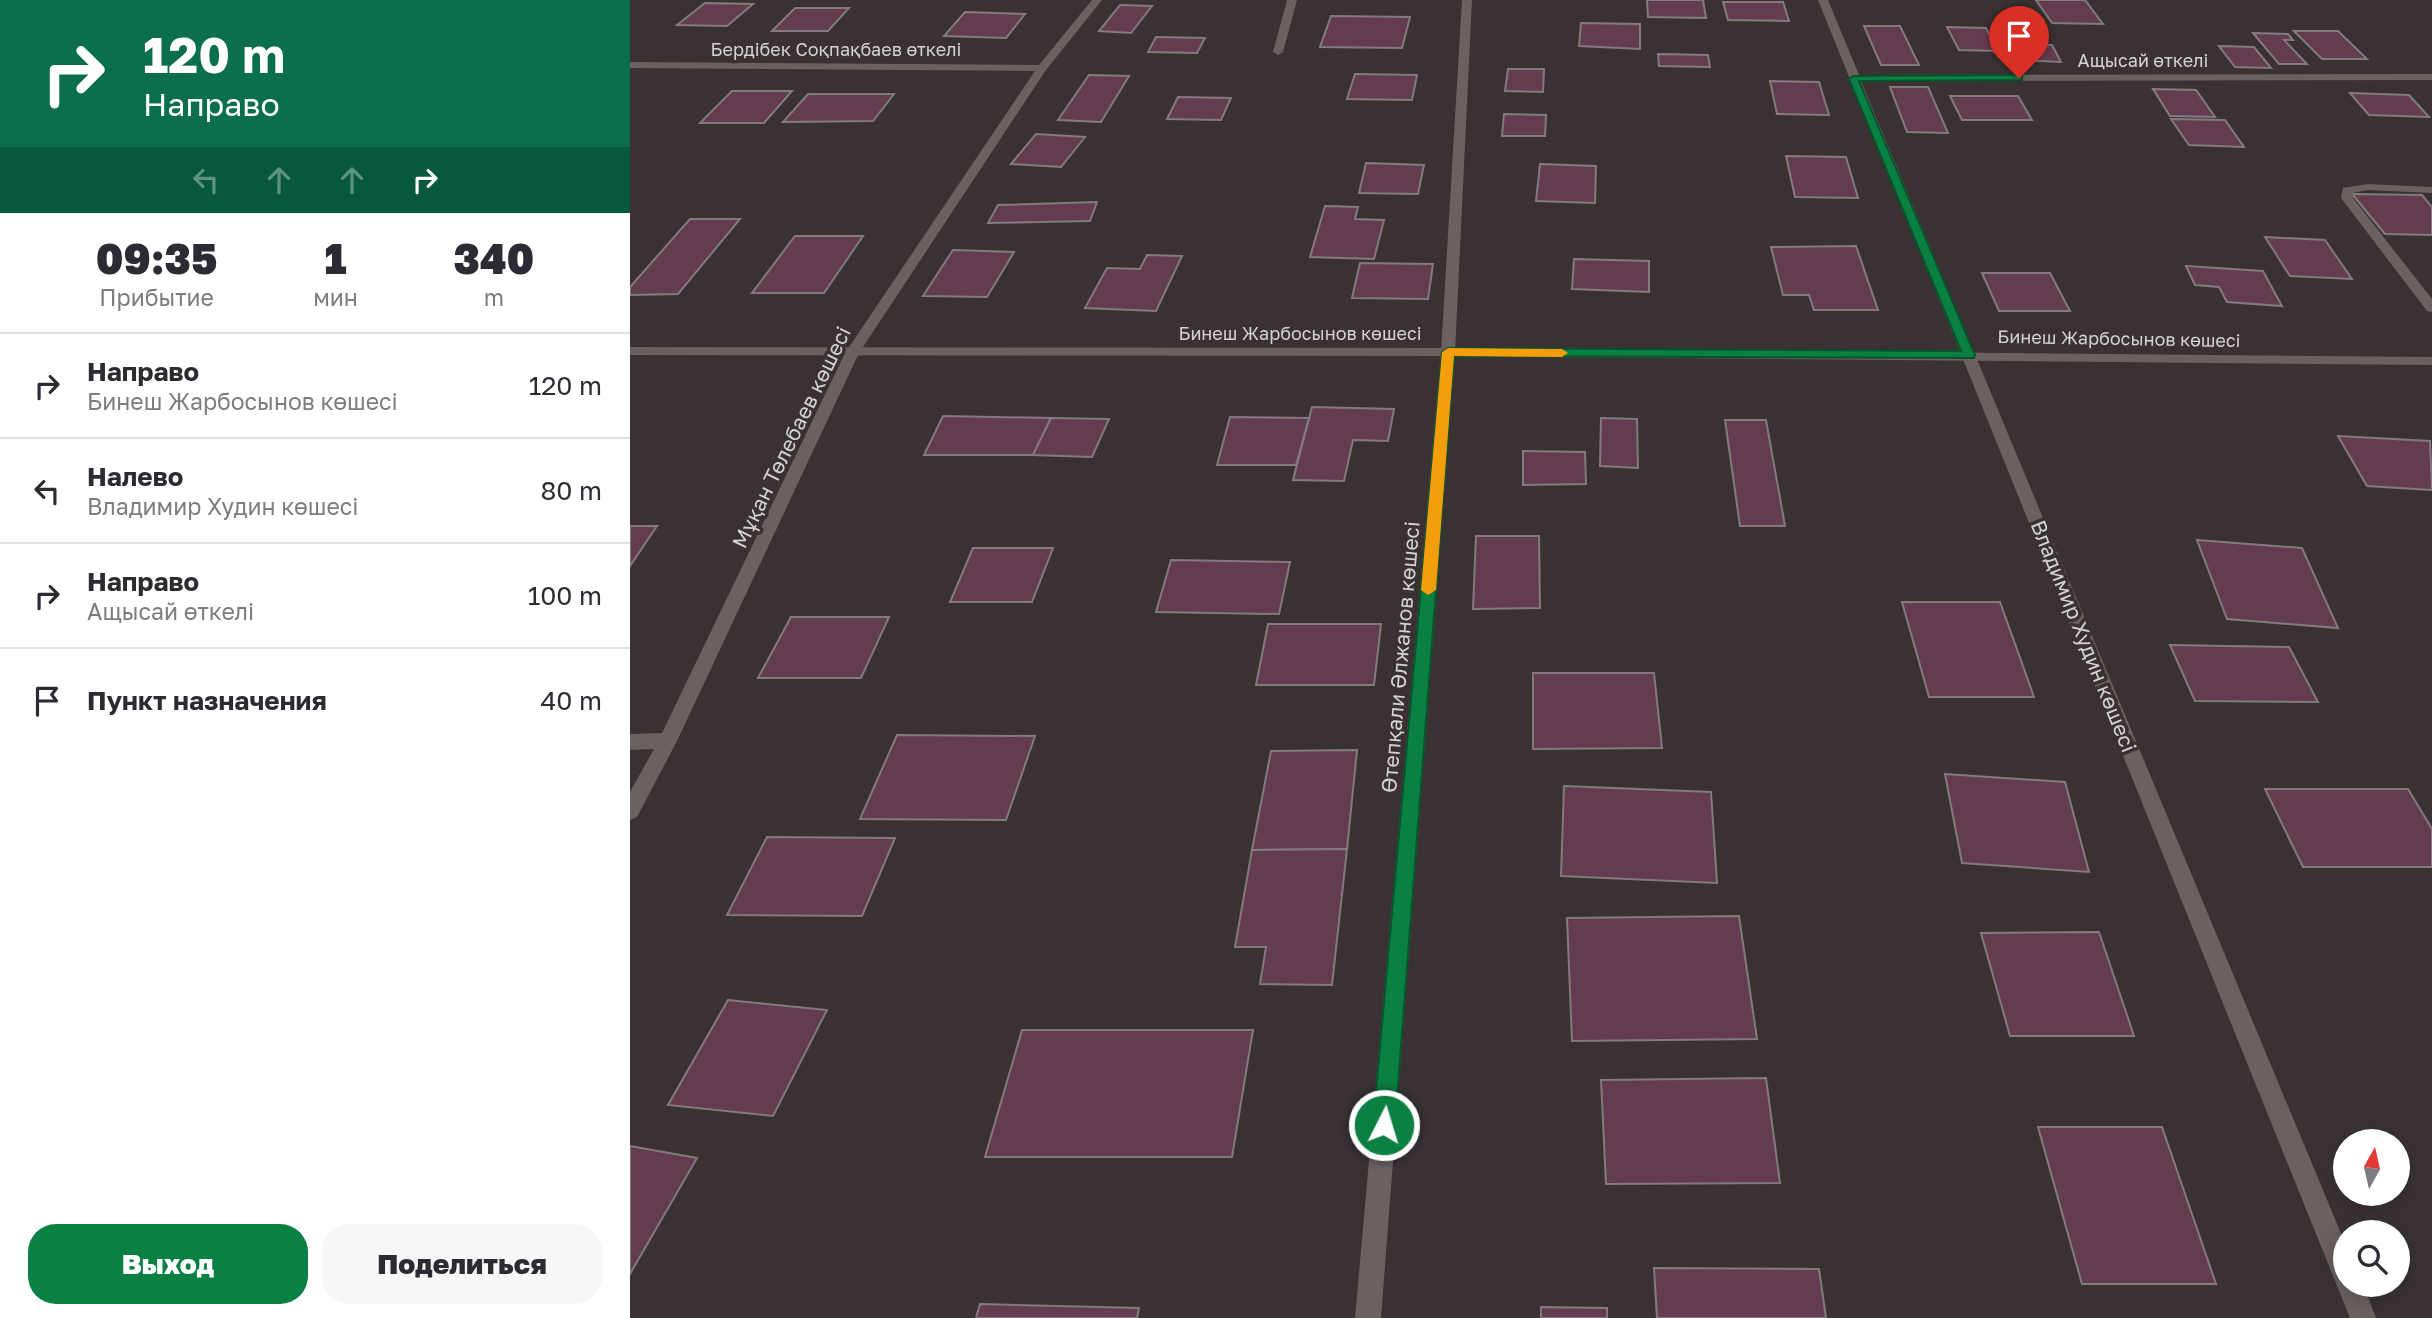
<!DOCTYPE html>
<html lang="ru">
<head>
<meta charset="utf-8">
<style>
  :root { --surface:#fff; --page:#f7f7f7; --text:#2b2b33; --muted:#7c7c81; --line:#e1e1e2; --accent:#0b8043 }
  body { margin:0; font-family:"Golos Text",sans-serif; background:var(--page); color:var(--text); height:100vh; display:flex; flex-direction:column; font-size:26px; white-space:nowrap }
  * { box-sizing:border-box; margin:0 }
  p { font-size:23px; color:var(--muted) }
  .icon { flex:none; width:38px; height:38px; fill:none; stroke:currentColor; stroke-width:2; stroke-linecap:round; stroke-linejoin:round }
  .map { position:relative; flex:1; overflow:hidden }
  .sheet { display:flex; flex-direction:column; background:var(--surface); width:630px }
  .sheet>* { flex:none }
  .guide { background:#0b6e4f; color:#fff; overflow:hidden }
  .needle { width:46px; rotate:8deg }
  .controls { position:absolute; left:1703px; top:1129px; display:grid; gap:14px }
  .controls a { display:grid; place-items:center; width:77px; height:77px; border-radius:50%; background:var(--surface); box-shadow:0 4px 18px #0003; font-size:35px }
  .pin { position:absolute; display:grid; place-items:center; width:60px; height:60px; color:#fff; margin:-72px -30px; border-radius:50% 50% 50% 0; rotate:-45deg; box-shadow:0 0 7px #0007 }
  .pin .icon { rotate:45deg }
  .me { position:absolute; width:77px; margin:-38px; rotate:5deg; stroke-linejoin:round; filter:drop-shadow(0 0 5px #0008) }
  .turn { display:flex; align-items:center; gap:24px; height:147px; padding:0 28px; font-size:32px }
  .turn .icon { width:91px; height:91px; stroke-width:2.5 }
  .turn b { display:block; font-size:49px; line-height:60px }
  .lanes { display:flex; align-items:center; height:66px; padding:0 28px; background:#0003; justify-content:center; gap:35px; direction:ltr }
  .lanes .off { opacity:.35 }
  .eta { display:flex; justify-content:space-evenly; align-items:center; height:119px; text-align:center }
  .eta b { font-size:42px; font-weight:800; line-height:49px }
  .primary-button { display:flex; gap:14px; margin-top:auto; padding:14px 28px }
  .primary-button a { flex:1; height:80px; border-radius:28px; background:var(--accent); color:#fff; font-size:28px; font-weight:800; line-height:80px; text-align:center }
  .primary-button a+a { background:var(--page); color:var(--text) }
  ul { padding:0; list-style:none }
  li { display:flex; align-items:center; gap:21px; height:105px; padding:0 28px; border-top:2px solid var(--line) }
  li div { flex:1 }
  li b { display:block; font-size:26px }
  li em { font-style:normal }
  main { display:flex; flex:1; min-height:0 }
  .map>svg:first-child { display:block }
  .building { fill:#643c50; stroke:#827a7d; stroke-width:2 }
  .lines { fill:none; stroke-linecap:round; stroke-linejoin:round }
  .lane { fill:#6a6161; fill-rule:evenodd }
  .street { fill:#6a6161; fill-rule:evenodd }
  .secondary { fill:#6a6161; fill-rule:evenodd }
  .route { fill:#0b8043; stroke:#07532c; stroke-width:2 }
  .slow { fill:#f59e0b }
  .labels { text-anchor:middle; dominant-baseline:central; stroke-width:7; stroke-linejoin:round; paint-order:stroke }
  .far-street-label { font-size:18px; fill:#d6d1d1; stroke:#3a3232 }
  .street-label { font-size:21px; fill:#d6d1d1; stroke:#3a3232 }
</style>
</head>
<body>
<main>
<section class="sheet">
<div class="guide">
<div class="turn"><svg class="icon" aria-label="right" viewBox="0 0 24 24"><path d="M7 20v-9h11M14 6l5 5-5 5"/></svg><div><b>120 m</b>Направо</div></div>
<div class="lanes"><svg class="icon off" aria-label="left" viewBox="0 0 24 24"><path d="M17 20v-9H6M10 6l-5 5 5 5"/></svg><svg class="icon off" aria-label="ahead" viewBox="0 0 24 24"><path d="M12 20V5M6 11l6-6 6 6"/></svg><svg class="icon off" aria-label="ahead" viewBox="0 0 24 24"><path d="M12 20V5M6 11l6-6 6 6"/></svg><svg class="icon" aria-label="right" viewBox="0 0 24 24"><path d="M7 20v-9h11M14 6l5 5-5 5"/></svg></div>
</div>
<div class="eta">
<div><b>09:35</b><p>Прибытие</p></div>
<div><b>1</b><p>мин</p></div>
<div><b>340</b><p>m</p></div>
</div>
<ul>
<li><svg class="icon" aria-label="right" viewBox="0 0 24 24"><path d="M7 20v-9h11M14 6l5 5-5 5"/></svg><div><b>Направо</b><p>Бинеш Жарбосынов көшесі</p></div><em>120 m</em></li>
<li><svg class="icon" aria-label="left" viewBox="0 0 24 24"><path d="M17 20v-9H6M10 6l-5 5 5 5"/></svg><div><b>Налево</b><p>Владимир Худин көшесі</p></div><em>80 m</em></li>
<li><svg class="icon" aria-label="right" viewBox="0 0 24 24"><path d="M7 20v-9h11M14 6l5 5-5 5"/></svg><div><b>Направо</b><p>Ащысай өткелі</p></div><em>100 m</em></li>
<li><svg class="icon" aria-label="arrive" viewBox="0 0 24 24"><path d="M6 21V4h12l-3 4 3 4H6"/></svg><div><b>Пункт назначения</b></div><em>40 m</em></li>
</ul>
<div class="primary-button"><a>Выход</a><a>Поделиться</a></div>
</section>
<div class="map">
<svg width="1802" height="1318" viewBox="0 0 1802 1318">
  <rect width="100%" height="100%" fill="#3a3232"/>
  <g class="building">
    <path d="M1017 0H1073L1076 18 1018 17Z"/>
    <path d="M1406 0H1455L1473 24 1422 23Z"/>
    <path d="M1093 2H1153L1159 21 1098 20Z"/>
    <path d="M75 3 123 4 97 26 47 25Z"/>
    <path d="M490 5 522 6 501 33 469 31Z"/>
    <path d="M165 8H219L198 31H142Z"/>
    <path d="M335 12 395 14 376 38 314 36Z"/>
    <path d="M701 16 780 17 772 48 690 47Z"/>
    <path d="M951 23 1010 24V49L949 46Z"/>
    <path d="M1234 26H1270L1289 65H1251Z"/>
    <path d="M1317 27 1356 28 1368 51 1329 50Z"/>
    <path d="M1664 31H1708L1737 59H1692Z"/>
    <path d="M1623 33 1658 34 1663 40H1654L1677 64H1649Z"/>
    <path d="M526 37 575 38 567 53 518 52Z"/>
    <path d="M1378 44 1422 45 1431 62 1386 60Z"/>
    <path d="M1589 46 1624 47 1641 68 1605 67Z"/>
    <path d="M1028 54 1078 55 1080 67 1029 66Z"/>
    <path d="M878 69H914L913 92 875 91Z"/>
    <path d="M725 74 787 75 782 100 717 99Z"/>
    <path d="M459 75 499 76 471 122 428 120Z"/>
    <path d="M1140 81 1189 82 1199 115 1147 114Z"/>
    <path d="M1260 87H1298L1318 133 1277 132Z"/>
    <path d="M1523 89 1566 90 1585 117 1540 116Z"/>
    <path d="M102 91H162L134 123H70Z"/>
    <path d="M1720 93 1779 95 1799 117 1739 115Z"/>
    <path d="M178 94H264L243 121 153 122Z"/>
    <path d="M1320 96H1388L1402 120H1332Z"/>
    <path d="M548 97 601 98 591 120 537 119Z"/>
    <path d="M874 114 916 115 915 136H872Z"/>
    <path d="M1541 119 1595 120 1614 147 1559 145Z"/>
    <path d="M406 134 455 137 431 167 381 164Z"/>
    <path d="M1156 156 1216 157 1228 198 1165 197Z"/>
    <path d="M736 163 794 165 788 194 729 193Z"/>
    <path d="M910 164 966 166 965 203 906 201Z"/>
    <path d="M1722 194 1792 195 1802 207V235L1755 234Z"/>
    <path d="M467 202 460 221 358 223 368 205Z"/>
    <path d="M695 206 728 207 725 219 754 220 744 259 680 257Z"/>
    <path d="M60 219H110L48 294 0 295V287Z"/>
    <path d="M165 236H233L194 293H122Z"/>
    <path d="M1635 237 1695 240 1722 279 1660 276Z"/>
    <path d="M1226 246 1248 310H1184L1179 295H1153L1141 247Z"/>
    <path d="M323 250 384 252 357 297 293 296Z"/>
    <path d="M517 255 552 256 526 311 455 308 477 268 510 269Z"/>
    <path d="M944 259 1019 261V292L942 289Z"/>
    <path d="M730 263 803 264 798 299 722 298Z"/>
    <path d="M1556 266 1633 271 1652 306 1597 302 1589 287 1565 285Z"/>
    <path d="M1352 273H1420L1440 311H1369Z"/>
    <path d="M682 407 764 409 758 441 723 440 714 481 663 480Z"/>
    <path d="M313 416 421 418 403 455H294Z"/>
    <path d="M600 417 679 418 666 465H587Z"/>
    <path d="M421 418 479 419 462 457 403 455Z"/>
    <path d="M971 418 1007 419 1008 468 970 466Z"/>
    <path d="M1095 420H1136L1155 526H1110Z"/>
    <path d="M1708 436 1800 441 1802 490 1737 486Z"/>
    <path d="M893 451 955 452 956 484 893 485Z"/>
    <path d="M0 526H27L0 566Z"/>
    <path d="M846 536H909L910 608 843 609Z"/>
    <path d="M1567 540 1672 548 1708 628 1597 619Z"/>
    <path d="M343 548H423L402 602H320Z"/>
    <path d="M541 560 660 562 649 614 526 612Z"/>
    <path d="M1272 602H1370L1404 697H1299Z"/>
    <path d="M161 617H259L231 678H128Z"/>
    <path d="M638 624H751L744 685H626Z"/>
    <path d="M1540 645 1659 647 1688 702 1565 701Z"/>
    <path d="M903 673H1024L1032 748 903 749Z"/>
    <path d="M267 735 405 736 376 820 230 819Z"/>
    <path d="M727 750 717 849 622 850 641 751Z"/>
    <path d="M1315 774 1435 782 1459 872 1332 863Z"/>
    <path d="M934 786 1081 792 1087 883 931 876Z"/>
    <path d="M1635 789H1778L1802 829V867H1673Z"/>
    <path d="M137 837 265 838 232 916 97 915Z"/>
    <path d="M717 849 702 985 630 984 636 947H605L622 850Z"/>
    <path d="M1109 916 1127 1039 942 1041 937 918Z"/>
    <path d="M1469 932 1504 1036H1380L1351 933Z"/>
    <path d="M98 1000 197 1010 143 1116 38 1105Z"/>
    <path d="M392 1030H623L602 1157H355Z"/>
    <path d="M1136 1078 1150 1183 976 1184 971 1080Z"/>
    <path d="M1408 1127H1532L1586 1284H1452Z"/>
    <path d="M0 1146 67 1158 0 1274Z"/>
    <path d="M1024 1268 1189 1269 1196 1318H1027Z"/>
    <path d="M350 1304 509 1308 507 1318H346Z"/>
    <path d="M911 1307 977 1308V1318H911Z"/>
  </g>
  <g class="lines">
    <g class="lane">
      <path d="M657 0H667L653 52 648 55 643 52Z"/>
      <path d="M1737 184 1802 187V193L1737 190 1723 193V198L1802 299V312L1797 311 1711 198 1713 188Z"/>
    </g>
    <g class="street">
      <path d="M462 0H472L416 70 229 353 47 741 7 817 0 820V792L24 749 0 750V734L32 733 215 353 405 71 0 68V62L409 65Z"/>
      <path d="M832 0H842L825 352 751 1318H725L811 352Z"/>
      <path d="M1188 0H1198L1229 75 1802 74V80L1231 81 1715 1243V1284H1733L1746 1318H1720Z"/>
    </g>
    <path class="secondary" d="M0 347 818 348 1802 357V365L818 356 0 355Z"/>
  </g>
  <path class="route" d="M1389 75 1392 76V80L1229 81 1345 355 1344 358 824 356 765 1125 761 1132 754 1136 746 1132 743 1125 812 352 818 348 1331 351 1219 79 1223 76Z"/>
  <path class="slow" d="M818 348 932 349 938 353 932 357 824 356 806 590 798 595 791 590 812 352Z"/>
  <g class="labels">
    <g class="far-street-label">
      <text x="206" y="49">Бердібек Соқпақбаев өткелі</text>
      <text x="1513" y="60">Ащысай өткелі</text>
      <text x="670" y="333">Бинеш Жарбосынов көшесі</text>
      <text transform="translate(1489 338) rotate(1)">Бинеш Жарбосынов көшесі</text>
    </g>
    <g class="street-label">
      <text transform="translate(161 437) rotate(-64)">Мұқан Төлебаев көшесі</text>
      <text transform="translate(1454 636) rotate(68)">Владимир Худин көшесі</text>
      <text transform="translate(770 657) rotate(-85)">Өтепқали Әлжанов көшесі</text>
    </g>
  </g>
</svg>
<div class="controls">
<a><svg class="needle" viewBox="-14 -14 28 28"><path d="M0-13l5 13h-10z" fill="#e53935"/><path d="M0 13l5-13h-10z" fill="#7c7c81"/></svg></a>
<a><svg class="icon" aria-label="search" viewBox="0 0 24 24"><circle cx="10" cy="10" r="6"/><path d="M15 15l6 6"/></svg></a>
</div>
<div class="pin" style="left:1389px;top:78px;background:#d93025"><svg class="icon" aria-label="arrive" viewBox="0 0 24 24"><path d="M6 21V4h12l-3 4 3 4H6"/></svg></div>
<svg class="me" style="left:754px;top:1125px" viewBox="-20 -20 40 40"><circle r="17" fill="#0b8043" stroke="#fff" stroke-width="3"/><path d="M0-11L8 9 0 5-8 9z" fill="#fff"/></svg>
</div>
</main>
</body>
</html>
